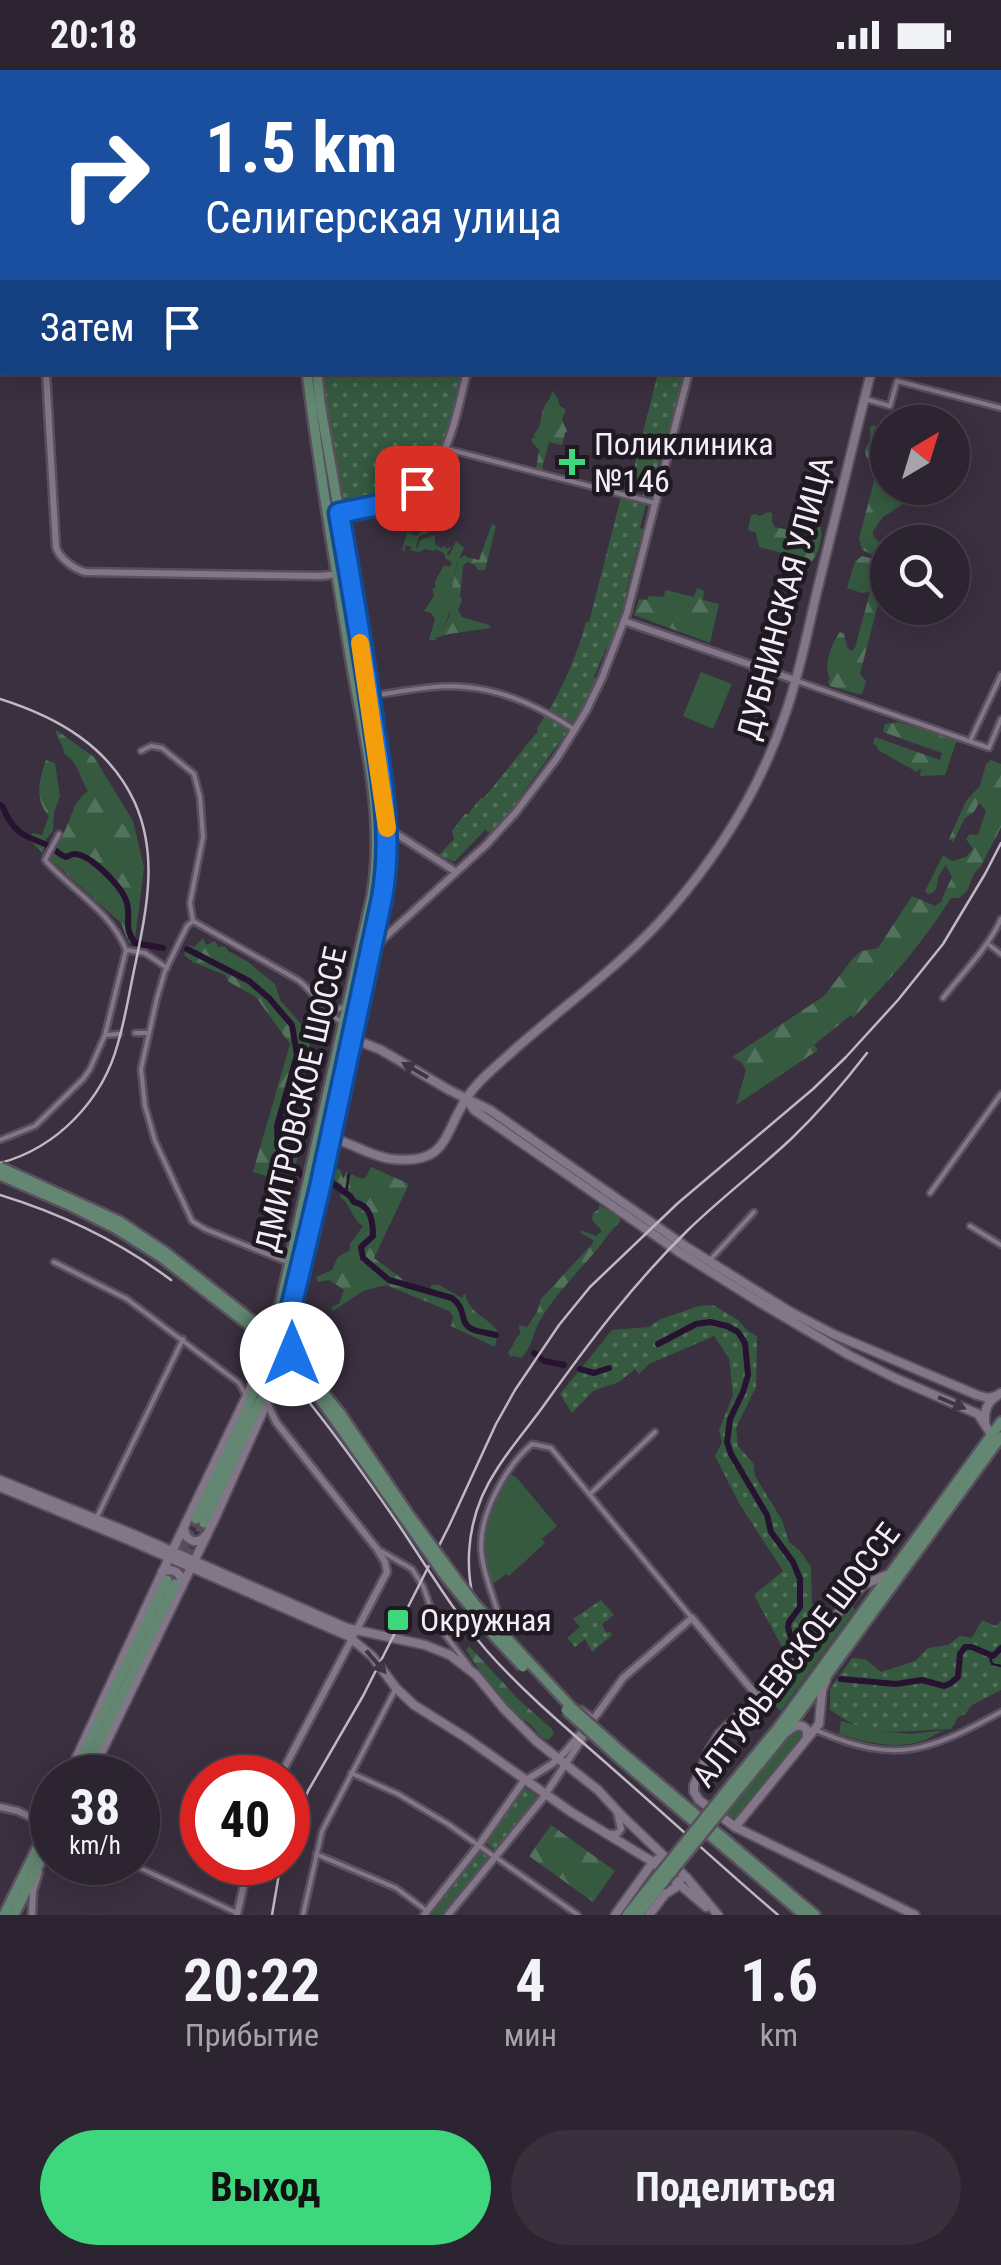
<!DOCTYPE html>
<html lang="ru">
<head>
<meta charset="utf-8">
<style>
  :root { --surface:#2c2430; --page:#38303c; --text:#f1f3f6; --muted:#a6a4ab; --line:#48414c; --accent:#3ed77d }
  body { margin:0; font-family:"Roboto Condensed",sans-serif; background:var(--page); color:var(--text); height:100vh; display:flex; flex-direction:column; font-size:38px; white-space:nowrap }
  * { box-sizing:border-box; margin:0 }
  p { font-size:32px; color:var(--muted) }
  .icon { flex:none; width:55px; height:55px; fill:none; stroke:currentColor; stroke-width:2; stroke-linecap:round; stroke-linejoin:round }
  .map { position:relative; height:1845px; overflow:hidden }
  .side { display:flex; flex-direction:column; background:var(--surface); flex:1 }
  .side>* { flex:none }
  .hud { position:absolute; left:0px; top:0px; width:1002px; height:305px; box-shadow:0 5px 25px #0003,0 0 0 2px var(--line); background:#1a4fa0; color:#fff; overflow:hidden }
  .needle { width:65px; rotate:38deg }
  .tools { position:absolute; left:870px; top:335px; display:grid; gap:20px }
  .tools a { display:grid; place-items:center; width:100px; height:100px; border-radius:50%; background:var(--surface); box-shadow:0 5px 25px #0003,0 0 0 2px var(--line); font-size:50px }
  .speed { position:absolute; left:30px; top:1685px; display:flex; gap:20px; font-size:50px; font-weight:700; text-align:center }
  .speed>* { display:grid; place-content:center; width:130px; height:130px; border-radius:50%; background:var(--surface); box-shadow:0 5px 25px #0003,0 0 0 2px var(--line); line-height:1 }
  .speed small { font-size:25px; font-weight:400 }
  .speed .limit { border:15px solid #d22; background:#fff; color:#111 }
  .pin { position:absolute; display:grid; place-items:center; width:85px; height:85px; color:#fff; margin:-42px; border-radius:20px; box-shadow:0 5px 15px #0006 }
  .me { position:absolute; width:110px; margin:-55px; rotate:0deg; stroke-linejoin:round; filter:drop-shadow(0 0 8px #0008) }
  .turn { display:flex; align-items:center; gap:35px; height:210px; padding:0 40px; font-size:45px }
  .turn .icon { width:130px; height:130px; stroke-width:2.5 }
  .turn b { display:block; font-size:70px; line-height:85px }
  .then { display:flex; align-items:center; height:95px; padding:0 40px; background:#0003; gap:20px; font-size:38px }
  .eta { display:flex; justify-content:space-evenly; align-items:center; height:170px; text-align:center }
  .eta b { font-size:60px; font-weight:700; line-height:70px }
  .button { display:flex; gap:20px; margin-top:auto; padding:20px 40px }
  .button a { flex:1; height:115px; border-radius:60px; background:var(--accent); color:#111; font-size:40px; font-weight:700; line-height:115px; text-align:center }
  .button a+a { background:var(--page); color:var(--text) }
  .status { display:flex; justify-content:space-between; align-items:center; height:70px; padding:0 50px; background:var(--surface); direction:ltr }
  .status svg { height:28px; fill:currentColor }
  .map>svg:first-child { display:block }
  .green { fill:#355a40 }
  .forest { fill:url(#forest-firs) }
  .park { fill:url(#park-dots) }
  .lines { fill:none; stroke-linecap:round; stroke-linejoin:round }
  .stream { stroke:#281232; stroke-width:2.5 }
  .river { stroke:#281232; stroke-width:6 }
  .primary-tunnel { stroke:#574c5c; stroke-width:9; stroke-dasharray:9 4.5; stroke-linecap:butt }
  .minor-casing { stroke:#594f5d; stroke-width:9 }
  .tertiary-casing { stroke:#594f5d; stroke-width:11 }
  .secondary-casing { stroke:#594f5d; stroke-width:12 }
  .primary-casing { stroke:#594f5d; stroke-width:14 }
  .minor { stroke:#837688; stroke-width:4 }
  .tertiary { stroke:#837688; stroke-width:6 }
  .secondary { stroke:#837688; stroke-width:8 }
  .primary { stroke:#638772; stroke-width:9 }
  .rail { stroke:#bfb7c3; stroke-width:2.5 }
  .primary-bridge-casing { stroke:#594f5d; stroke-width:14; stroke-linecap:butt }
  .primary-bridge { stroke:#638772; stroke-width:9 }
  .oneway { fill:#3d3641 }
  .route-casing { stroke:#114b97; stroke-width:25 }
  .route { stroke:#1a73e8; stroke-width:18 }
  .slow { stroke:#f59e0b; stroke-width:18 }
  .poi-dot { fill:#3ed77d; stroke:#1f1a22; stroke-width:4 }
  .labels { text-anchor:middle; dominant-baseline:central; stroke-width:9; stroke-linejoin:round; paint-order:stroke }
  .poi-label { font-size:32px; fill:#f4edf8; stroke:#1f1a22; text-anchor:start }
  .street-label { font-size:32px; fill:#f4edf8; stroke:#1f1a22 }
</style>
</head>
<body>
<div class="status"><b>20:18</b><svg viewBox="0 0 49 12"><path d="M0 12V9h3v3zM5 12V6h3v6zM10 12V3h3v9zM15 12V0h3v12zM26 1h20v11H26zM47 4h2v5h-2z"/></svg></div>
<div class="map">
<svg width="1001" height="1845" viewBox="0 0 1001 1845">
  <defs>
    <pattern id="forest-firs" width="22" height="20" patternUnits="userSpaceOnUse" patternTransform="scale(2.5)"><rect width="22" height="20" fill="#355a40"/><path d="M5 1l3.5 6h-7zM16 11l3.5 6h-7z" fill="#53725c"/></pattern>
    <pattern id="park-dots" width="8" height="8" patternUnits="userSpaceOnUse" patternTransform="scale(2.5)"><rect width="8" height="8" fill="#355a40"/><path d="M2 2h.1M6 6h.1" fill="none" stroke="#53725c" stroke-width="1.8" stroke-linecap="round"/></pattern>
  </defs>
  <rect width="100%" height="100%" fill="#3b3040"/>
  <g class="green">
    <path d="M425 459 428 463 419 466 416 476 417 479 420 470 435 465V474L441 478 445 476 447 479 452 476 447 484 449 486 456 471 464 478C462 483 459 488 457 493 449 519 458 548 434 566L437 570H429L435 549 431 543 424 541 434 526 432 519 435 518V512L444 495 449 497 452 493 445 488V484L436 479 434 481 425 479 419 482 410 480 412 477 405 475V481L402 480 407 462 416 466Z"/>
    <path d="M701 602 732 614 713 659 683 646Z"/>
    <path d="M510 1404 517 1408 557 1456 542 1469 545 1473 509 1506 506 1504 494 1513 490 1512C478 1461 488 1448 510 1404Z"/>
    <path d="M853 1536 855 1540 781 1641 765 1627 805 1589Z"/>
    <path d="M841 1651 880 1661 910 1664 945 1660C936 1663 930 1669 922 1671 895 1680 865 1672 839 1664Z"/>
    <path d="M797 1658 804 1661V1667L737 1749 725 1745Z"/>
  </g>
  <g class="forest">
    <path d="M552 321 558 328 559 335 566 340 562 349 567 361 565 363 562 375 549 372 542 399H536L539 380 532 372V367L535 368 534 364C543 356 539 350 543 340 546 331 550 332 552 321Z"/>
    <path d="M874 355 880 362 887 356 888 418H907L903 434 883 447 873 461V466L879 472 890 466 893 470V472H888L887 486 877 478 871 484 862 480 859 469 878 395 876 391 867 388C862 376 870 376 870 367 871 363 870 360 870 357Z"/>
    <path d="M768 442 772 443V452L775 457 810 465 820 456C824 465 819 484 812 491L759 477 756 463 748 460 751 445 756 444 760 446Z"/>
    <path d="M492 454 496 456 485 500H478L475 495 467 492 463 496 460 526 462 530 458 540 462 547 489 555 491 558 449 564 435 568 434 566C444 558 454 546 449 532L458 489 466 485V487L479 490Z"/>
    <path d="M862 486 874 489 878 496 882 493H886L887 499 860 604 866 611 862 624H858L830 616 828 612 830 608C823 595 831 574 840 562L844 564 847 577 851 581 855 578 870 522 862 523 847 518 855 491Z"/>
    <path d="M697 518 704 521 703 530 719 534 710 573 634 545 639 529 647 530 649 526 663 527 666 520 694 527Z"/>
    <path d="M898 652 957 670 945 705 920 706 921 699H919L917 702 878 680 877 676 873 674 875 667 940 690 942 683 883 662 885 654Z"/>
    <path d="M56 660 94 687 133 751 144 798 135 869 129 874 121 853 49 788C54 778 62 768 66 758 73 743 74 731 88 721 80 709 78 691 64 684 64 674 56 669 56 660Z"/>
    <path d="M46 690 55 693 60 726 54 742 53 761 46 769 43 783 26 767 33 763 42 765 49 746C34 729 39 710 46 690Z"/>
    <path d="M991 690 1001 694V757L981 796 974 804 967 821 959 828H951C924 872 889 911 853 948L851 945 814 975 818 980 736 1035 746 1000 742 993 732 987 824 926 854 887 862 881 878 878 912 826 935 836 941 832C944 823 948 816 952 807L946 795 938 807C937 814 938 823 928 824L925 821 943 785 952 791 966 787 973 779 966 769 970 764 978 765 986 741 979 733 974 742 965 748 953 772 949 769 966 731 980 716 986 694Z"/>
    <path d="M203 868 206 875 215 871 218 877 225 876 228 881 248 892 275 914 280 930 309 963 310 992 283 1069 299 1083 292 1105 285 1112 253 1102 290 974 256 927 229 912 225 905 193 892 184 885 187 875 194 877Z"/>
    <path d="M371 1097 409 1114 374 1188 405 1211 428 1221 432 1215H439L462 1228 465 1223C470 1246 488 1246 498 1262L495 1277 451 1256 453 1247 449 1241 386 1215 363 1221 333 1241 331 1237 339 1234 344 1220 329 1210 318 1212 316 1207 332 1200 338 1187 350 1180V1174L363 1156C352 1150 351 1134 340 1127L342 1115 332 1108 334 1099H340L343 1109 346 1102 362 1109 366 1107Z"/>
    <path d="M599 1135 620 1147V1152C611 1159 603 1173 595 1182 575 1205 554 1226 539 1252 532 1265 532 1278 521 1288L514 1286 510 1287 508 1282C514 1276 514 1269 520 1264L519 1255 527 1257 537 1242 541 1229 593 1173V1170L581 1163V1160L596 1166 602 1161 592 1150 593 1143 599 1139Z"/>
    <path d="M469 1576 518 1629 552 1659 554 1664 548 1670C538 1667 538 1662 531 1655 525 1650 518 1646 512 1640 495 1622 479 1601 466 1580Z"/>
    <path d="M551 1755 615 1801 593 1832 529 1786Z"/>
  </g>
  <g class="park">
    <path d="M323 303H463C449 354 445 405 389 428 377 433 363 433 350 437L344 435 327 341Z"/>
    <path d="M658 303H685L664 384 661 385 653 417 655 418 652 427H642L645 414 631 410Z"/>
    <path d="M621 427 646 434 640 458 644 460 639 473 626 522 628 523 610 580 606 579 594 607 598 610 594 618 591 619 582 640 576 646 579 647 570 663H566L521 726 524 727 491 764 485 760 454 792 439 785 454 769 452 761 465 744H468L481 728H484L538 661 537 658C559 628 576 589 586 552H589Z"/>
    <path d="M713 1235 738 1250 748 1261 757 1266 756 1317 736 1358 738 1376 753 1393 755 1406 782 1450 789 1472 800 1481 811 1497 812 1533 826 1548 789 1590 754 1525 783 1501 739 1433 715 1386 722 1372 719 1360 733 1325 729 1288 714 1266 649 1294 639 1304 635 1299 619 1312 593 1321 572 1343 560 1324 612 1260 649 1257 661 1249 699 1236Z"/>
    <path d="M601 1530 614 1545 602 1554 606 1563 610 1561 612 1565 592 1582 585 1569 575 1577 567 1568 580 1557 573 1549Z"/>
    <path d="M982 1550 996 1556 1001 1551V1620L972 1635 965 1644 958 1647 951 1659C921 1659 889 1667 859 1656 849 1653 839 1645 830 1640V1619L852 1588 865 1589 881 1602 915 1591 928 1578 948 1575 960 1566 972 1568Z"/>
    <path d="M523 1716 540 1728 497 1782 485 1772Z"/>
    <path d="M479 1779 491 1787 445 1845H427Z"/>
  </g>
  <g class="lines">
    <g class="stream">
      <path d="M346 1123 349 1104"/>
      <path d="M989 1584 992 1594 1001 1596"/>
    </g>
    <g class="river">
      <path d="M0 735 3 737C12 761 23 766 45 774 54 777 57 784 66 787 69 786 71 784 74 784 91 784 123 818 127 833 131 849 123 857 135 873L163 878"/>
      <path d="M187 879 249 911 269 928 292 955 297 985 277 1056 278 1077 286 1090 302 1105 329 1111 350 1126 354 1132C370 1135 373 1150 373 1166L361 1177 363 1188 389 1210 452 1228C467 1239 459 1251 470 1258 476 1262 489 1263 496 1265"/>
      <path d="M658 1274 696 1254 710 1252 727 1256 738 1262 745 1273 748 1305 743 1322 730 1349 727 1372 731 1384 767 1445 771 1462 793 1492 800 1509V1537L789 1552 788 1557 790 1565 800 1577"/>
      <path d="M534 1283 544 1291 564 1295"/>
      <path d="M580 1299 594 1303 609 1298"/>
      <path d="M841 1609 896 1614 922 1610 944 1616 951 1613 958 1607 960 1584 965 1577H972L993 1586 1001 1578"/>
    </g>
    <g class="primary-tunnel">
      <path d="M169 1505 196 1449"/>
      <path d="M176 1511 204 1453"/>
    </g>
    <g class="minor-casing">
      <g id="minor">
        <path d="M60 0V2"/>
        <path d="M0 4 1 0"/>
        <path d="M865 329 890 336 897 311 1001 338"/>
        <path d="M447 379 655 433"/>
        <path d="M797 611 989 678 1001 649"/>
        <path d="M370 626C400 622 435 614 465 617 506 620 542 638 575 660"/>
        <path d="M970 671 1001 605"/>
        <path d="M141 681 151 676 162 678 194 704 200 727 203 767 190 833 193 851"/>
        <path d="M59 764 45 790C71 820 111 841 126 880"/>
        <path d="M193 851 187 856 165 901 157 928 141 999 145 1036 155 1071 192 1151 205 1159 287 1192"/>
        <path d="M193 851 298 910C319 925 328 954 354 954"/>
        <path d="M988 874 1001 884"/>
        <path d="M126 880 145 883 167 898"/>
        <path d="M943 928C961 905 990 875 1001 849"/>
        <path d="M326 939 335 941 345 936"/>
        <path d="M135 963H148"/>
        <path d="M105 965 119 964"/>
        <path d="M0 1070 35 1056 83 1009 90 999 105 965 126 880"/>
        <path d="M930 1123 1001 1024"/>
        <path d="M970 1156 1001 1175"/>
        <path d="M710 1190 754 1142"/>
        <path d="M54 1192 127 1229 239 1313 245 1324"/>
        <path d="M590 1424 655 1362"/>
        <path d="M96 1449 183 1269"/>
        <path d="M381 1481 412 1499 423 1516 436 1553 469 1596"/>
        <path d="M492 1550 497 1540C492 1523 484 1504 482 1486 476 1449 505 1397 532 1374L551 1378 692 1548"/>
        <path d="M818 1661C897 1695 929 1681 1001 1642"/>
        <path d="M351 1703 398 1724 448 1754 578 1845"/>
        <path d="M316 1784 396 1818 427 1841"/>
        <path d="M127 1792 237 1843"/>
        <path d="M303 1845 322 1761 396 1618"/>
      </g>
    </g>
    <g class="tertiary-casing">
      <g id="tertiary">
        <path d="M494 0 496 2"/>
        <path d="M375 2 377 0"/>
        <path d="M766 2 767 0"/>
        <path d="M0 117H2"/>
        <path d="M46 302 56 477C59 488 74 499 85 502L320 506 350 503"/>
        <path d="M339 443C357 440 376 438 393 432 447 410 454 353 467 302"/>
        <path d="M624 551 795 610"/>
        <path d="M388 754 395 763 456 802"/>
        <path d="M372 882 384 868 486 775 516 742 557 688 586 641 602 608 627 543 689 302"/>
        <path d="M267 1333 276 1352 377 1479 385 1492 387 1502 279 1708"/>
        <path d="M581 1640 593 1649"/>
        <path d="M0 1737 18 1741 49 1756"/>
        <path d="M610 1764H617L621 1759 617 1742"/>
        <path d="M32 1845 33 1821 39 1802"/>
        <path d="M237 1845 249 1792"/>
        <path d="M424 1845 479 1775 523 1712 552 1694 565 1682 598 1643 623 1608 692 1548 758 1627"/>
        <path d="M448 1845 543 1728 588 1660"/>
      </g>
    </g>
    <g class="secondary-casing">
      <g id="secondary">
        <path d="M258 0 259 2"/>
        <path d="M947 2 948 0"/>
        <path d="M349 967 381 980 449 1020 490 1040 685 1176 789 1241 833 1264 977 1325 988 1328 996 1326"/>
        <path d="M467 1030 474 1040 679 1182 759 1232 849 1285 895 1308 978 1344 993 1367"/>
        <path d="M331 1062 335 1069C354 1074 372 1087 392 1089 448 1095 443 1065 466 1029 478 1010 498 995 514 980 567 933 626 892 672 838 721 781 762 714 786 642 801 599 809 553 820 509 837 440 854 371 871 302"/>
        <path d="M985 1351C984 1338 989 1330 1001 1323"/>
        <path d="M0 1410 133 1464 347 1558 425 1575 450 1585 476 1605 504 1639 536 1671 598 1720 623 1747 687 1808 718 1845"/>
        <path d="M0 1417 131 1471 348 1566 372 1586 396 1618 414 1635 465 1667 571 1742 653 1792 706 1837"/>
        <path d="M184 1459 186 1466C192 1473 199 1473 205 1466"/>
        <path d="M162 1502C173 1497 183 1503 181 1515"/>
        <path d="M887 1505 863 1515 788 1600 719 1664 710 1679 694 1715V1722L699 1730 735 1757 915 1845"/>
        <path d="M787 1662C793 1656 801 1652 807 1660V1666"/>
        <path d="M67 1708 169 1488 253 1313"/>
        <path d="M89 1708 215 1448 267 1332 268 1319"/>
        <path d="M735 1757 819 1654 822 1620 826 1610"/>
        <path d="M615 1845 653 1792 660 1788H667"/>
        <path d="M649 1845 665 1824 678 1816 680 1811"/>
      </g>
    </g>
    <g class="primary-casing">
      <g id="primary">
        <path d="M385 2 386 0"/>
        <path d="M414 2 416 0"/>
        <path d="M196 1449 244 1347 271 1276 372 826C386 747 364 668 351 591 335 495 319 399 307 302"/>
        <path d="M204 1453 270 1310 280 1281 319 1117 387 803 388 774 386 742 348 494 320 333 317 302"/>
        <path d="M625 1685 815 1845"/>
        <path d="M620 1689 804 1845"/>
        <path d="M72 1708 167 1510"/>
        <path d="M82 1708 175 1514"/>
        <path d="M735 1710 778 1658 1001 1352"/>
        <path d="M742 1715 783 1665 1001 1367"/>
        <path d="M4 1845 52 1748"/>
        <path d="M14 1845 52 1768"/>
        <path d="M627 1845 655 1810"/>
        <path d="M638 1845 661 1815"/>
      </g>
    </g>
    <use href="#minor" class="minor"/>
    <use href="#tertiary" class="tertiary"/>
    <use href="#secondary" class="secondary"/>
    <use href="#primary" class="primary"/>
    <g class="rail">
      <path d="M0 629C57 647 109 676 135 733 158 785 147 837 136 891 130 918 126 946 118 973 103 1030 57 1078 0 1093"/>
      <path d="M0 1108C174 1145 296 1307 392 1445 423 1490 451 1539 487 1581 525 1624 571 1662 614 1700 669 1748 723 1798 778 1845"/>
      <path d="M0 1125C62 1144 119 1171 171 1210"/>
      <path d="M487 1566C460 1512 463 1450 497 1399 512 1375 531 1354 547 1331 590 1271 635 1212 688 1160 721 1128 758 1100 791 1069 819 1042 844 1013 867 983"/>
      <path d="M288 1770 308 1721 363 1626 449 1456 496 1354 515 1320 559 1255 590 1217 678 1133 813 1019 846 987 898 930 943 874 985 804 1001 773"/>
      <path d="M272 1845 281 1792"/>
    </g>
    <g class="primary-bridge-casing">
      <g id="primary-bridge">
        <path d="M0 1097 119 1151 165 1182 267 1262 298 1292 340 1343 409 1445 474 1533 571 1637 625 1685"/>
        <path d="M0 1105 69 1135 115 1158 161 1187 263 1266 313 1319 445 1506 495 1567 523 1597"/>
        <path d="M566 1640 620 1689"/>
        <path d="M655 1810 735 1710"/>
        <path d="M661 1815 742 1715"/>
      </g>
    </g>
    <use href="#primary-bridge" class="primary-bridge"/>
  </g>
  <defs><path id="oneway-solid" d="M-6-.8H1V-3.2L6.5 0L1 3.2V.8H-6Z" transform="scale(2.5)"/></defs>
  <g class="oneway">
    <use href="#oneway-solid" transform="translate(415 1000) rotate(-150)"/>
    <use href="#oneway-solid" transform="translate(952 1333) rotate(23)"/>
    <use href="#oneway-solid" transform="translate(376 1592) rotate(49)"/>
  </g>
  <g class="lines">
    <g class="route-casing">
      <path id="route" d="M292 1284 288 1267V1250L320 1117 382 828C393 765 382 712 373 650 363 581 351 512 339 443L389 433 417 418"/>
    </g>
    <use href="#route" class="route"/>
    <path class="slow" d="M360 573 387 758"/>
  </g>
  <g class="poi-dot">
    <path d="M567 377h10v10h10v10h-10v10h-10v-10h-10v-10h10z"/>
    <rect x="386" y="1538" width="24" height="24" rx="5"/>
  </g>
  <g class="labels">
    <g class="poi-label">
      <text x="594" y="374">Поликлиника<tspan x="594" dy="37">№146</tspan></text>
      <text x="420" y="1550">Окружная</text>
    </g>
    <g class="street-label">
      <text transform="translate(785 528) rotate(-75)">ДУБНИНСКАЯ УЛИЦА</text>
      <text transform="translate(301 1029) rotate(-77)">ДМИТРОВСКОЕ ШОССЕ</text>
      <text transform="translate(796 1585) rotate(-53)">АЛТУФЬЕВСКОЕ ШОССЕ</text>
    </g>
  </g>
</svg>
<div class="tools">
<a><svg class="needle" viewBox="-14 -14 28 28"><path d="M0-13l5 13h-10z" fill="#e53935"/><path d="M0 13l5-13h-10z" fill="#a6a4ab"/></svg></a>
<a><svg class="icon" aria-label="search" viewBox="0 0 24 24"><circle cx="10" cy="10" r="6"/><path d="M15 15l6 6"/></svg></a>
</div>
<div class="speed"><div>38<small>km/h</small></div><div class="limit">40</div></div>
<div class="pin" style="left:417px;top:418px;background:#d93025"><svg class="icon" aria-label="arrive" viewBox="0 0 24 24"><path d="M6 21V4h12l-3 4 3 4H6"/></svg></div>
<svg class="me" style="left:292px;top:1284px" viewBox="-20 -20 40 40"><circle r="19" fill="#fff"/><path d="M0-13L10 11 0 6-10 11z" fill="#1a73e8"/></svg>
<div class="hud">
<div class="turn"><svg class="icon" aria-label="right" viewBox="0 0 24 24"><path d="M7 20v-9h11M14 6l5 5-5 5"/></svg><div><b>1.5 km</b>Селигерская улица</div></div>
<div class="then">Затем<svg class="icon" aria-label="arrive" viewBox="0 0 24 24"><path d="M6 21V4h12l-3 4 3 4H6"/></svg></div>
</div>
</div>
<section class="side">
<div class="eta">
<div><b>20:22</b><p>Прибытие</p></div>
<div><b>4</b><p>мин</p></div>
<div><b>1.6</b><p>km</p></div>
</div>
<div class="button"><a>Выход</a><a>Поделиться</a></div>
</section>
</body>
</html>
